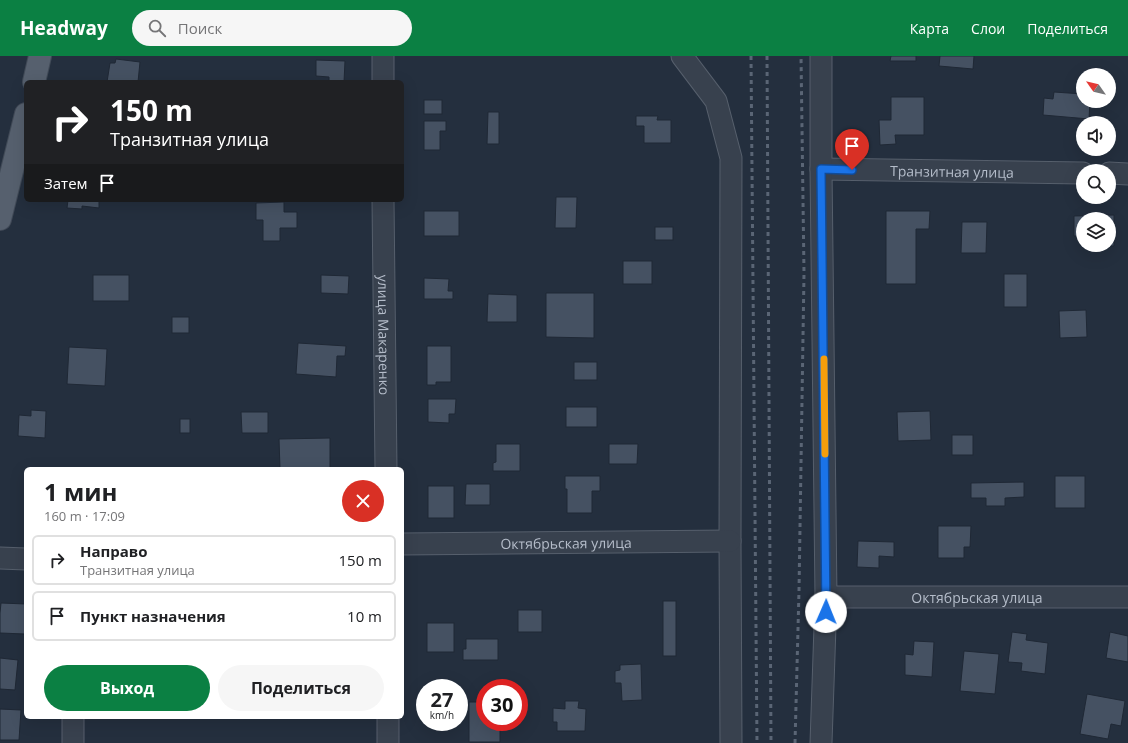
<!DOCTYPE html>
<html lang="ru">
<head>
<meta charset="utf-8">
<style>
  :root { --surface:#fff; --page:#f6f6f6; --text:#202124; --muted:#757577; --line:#e0e0e0; --accent:#0b8043 }
  body { margin:0; font-family:"Open Sans",sans-serif; background:var(--page); color:var(--text); height:100vh; display:flex; flex-direction:column; font-size:15px; white-space:nowrap }
  * { box-sizing:border-box; margin:0 }
  p { font-size:13px; color:var(--muted) }
  .icon { flex:none; width:22px; height:22px; fill:none; stroke:currentColor; stroke-width:2; stroke-linecap:round; stroke-linejoin:round }
  .map { position:relative; flex:1; overflow:hidden }
  .panel { position:absolute; left:24px; top:411px; width:380px; height:252px; display:flex; flex-direction:column; background:var(--surface); border-radius:6px; box-shadow:0 4px 16px #0002 }
  .panel>* { flex:none }
  .guide { position:absolute; left:24px; top:24px; width:380px; height:122px; border-radius:6px; box-shadow:0 4px 16px #0002; background:#202124; color:#fff; overflow:hidden }
  .needle { width:26px; rotate:304deg }
  .tools { position:absolute; left:1076px; top:12px; display:grid; gap:8px }
  .tools a { display:grid; place-items:center; width:40px; height:40px; border-radius:50%; background:var(--surface); box-shadow:0 4px 16px #0002; font-size:20px }
  .speed { position:absolute; left:416px; top:623px; display:flex; gap:8px; font-size:20px; font-weight:700; text-align:center }
  .speed>* { display:grid; place-content:center; width:52px; height:52px; border-radius:50%; background:var(--surface); box-shadow:0 4px 16px #0002; line-height:1 }
  .speed small { font-size:10px; font-weight:400 }
  .speed .limit { border:6px solid #d22; background:#fff; color:#111 }
  .pin { position:absolute; display:grid; place-items:center; width:34px; height:34px; color:#fff; margin:-41px -17px; border-radius:50% 50% 50% 0; rotate:-45deg; box-shadow:0 0 4px #0007 }
  .pin .icon { rotate:45deg }
  .me { position:absolute; width:44px; margin:-22px; rotate:1deg; stroke-linejoin:round; filter:drop-shadow(0 0 3px #0008) }
  .turn { display:flex; align-items:center; gap:14px; height:84px; padding:0 20px; font-size:18px }
  .turn .icon { width:52px; height:52px; stroke-width:2.5 }
  .turn b { display:block; font-size:28px; line-height:34px }
  .then { display:flex; align-items:center; height:38px; padding:0 20px; background:#0003; gap:8px; font-size:15px }
  .round { display:grid; place-items:center; flex:none; width:42px; height:42px; border-radius:21px; background:var(--page) }
  .head { display:flex; align-items:center; justify-content:space-between; height:68px; padding:0 20px }
  h1 { font-size:24px; font-weight:700; line-height:30px }
  .button { display:flex; gap:8px; margin-top:auto; padding:8px 20px }
  .button a { flex:1; height:46px; border-radius:24px; background:var(--accent); color:#fff; font-size:16px; font-weight:700; line-height:46px; text-align:center }
  .button a+a { background:var(--page); color:var(--text) }
  ul { padding:0; list-style:none }
  li { display:flex; align-items:center; gap:12px; height:50px; margin:0 8px 6px; padding:0 12px; border:2px solid var(--line); border-radius:6px }
  li div { flex:1 }
  li b { display:block; font-size:15px }
  li em { font-style:normal }
  header { display:flex; align-items:center; gap:24px; box-sizing:border-box; height:56px; padding:0 20px; background:var(--accent); color:#fff }
  header strong { font-size:19px }
  nav { display:flex; gap:22px; margin-inline-start:auto; font-size:14px }
  .search { width:280px; height:36px; background:var(--page); display:flex; align-items:center; gap:10px; box-sizing:border-box; padding:0 14px; border-radius:22px; color:var(--muted); font-size:15px }
  .map>svg:first-child { display:block }
  .building { fill:#455162; stroke:#1f2835 }
  .lines { fill:none; stroke-linecap:round; stroke-linejoin:round }
  .minor-casing { stroke:#565f6c; stroke-width:23 }
  .major-casing { stroke:#414a57; stroke-width:24 }
  .minor { stroke:#38414e; stroke-width:21 }
  .major { stroke:#56606e; stroke-width:22 }
  .rail { stroke:#5a6575; stroke-width:3; stroke-dasharray:4 4; stroke-linecap:butt }
  .route-casing { stroke:#114b97; stroke-width:10 }
  .route { stroke:#1a73e8; stroke-width:7 }
  .slow { stroke:#f59e0b; stroke-width:7 }
  .labels { text-anchor:middle; dominant-baseline:central; stroke-width:3; stroke-linejoin:round; paint-order:stroke }
  .street-label { font-size:14px; fill:#b4bcc9; stroke:#1d2633 }
</style>
</head>
<body>
<header>
<strong>Headway</strong>
<div class="search"><svg class="icon" aria-label="search" viewBox="0 0 24 24"><circle cx="10" cy="10" r="6"/><path d="M15 15l6 6"/></svg>Поиск</div>
<nav><a>Карта</a><a>Слои</a><a>Поделиться</a></nav>
</header>
<div class="map">
<svg width="1128" height="687" viewBox="0 0 1128 687">
  <rect width="100%" height="100%" fill="#242f3e"/>
  <g class="building">
    <path d="M891 0H916V5H890Z"/>
    <path d="M940 0H974L973 13 939 10Z"/>
    <path d="M116 3 140 6 138 26H107L110 7H115Z"/>
    <path d="M316 4 345 5 344 26H329V21L316 20Z"/>
    <path d="M1054 36 1083 38V45H1090L1089 63 1043 59 1044 42 1053 43Z"/>
    <path d="M891 41H924V79H895L896 88 880 89 879 64H891Z"/>
    <rect x="424" y="44" width="18" height="14"/>
    <path d="M488 56H499V88H487Z"/>
    <path d="M636 60H658L657 64H671V87H644V70H636Z"/>
    <path d="M424 65H446V75H440V94H424Z"/>
    <path d="M556 141H577L576 172H555Z"/>
    <path d="M68 144H99V152L82 150V153L67 152Z"/>
    <path d="M284 146V156H297V172H280V185H263V164H256V147Z"/>
    <rect x="424" y="155" width="35" height="25"/>
    <path d="M886 155H930L929 173H916V228H886Z"/>
    <path d="M1114 159V190H1098V189H1109V163H1083V180H1074V160Z"/>
    <path d="M962 166H987L986 197H961Z"/>
    <rect x="655" y="171" width="18" height="13"/>
    <rect x="623" y="205" width="29" height="23"/>
    <rect x="1004" y="218" width="23" height="33"/>
    <rect x="93" y="219" width="36" height="26"/>
    <path d="M321 219 349 220 348 238 321 237Z"/>
    <path d="M424 222 449 223 448 235H453V243H424Z"/>
    <path d="M546 237H594V282L546 281Z"/>
    <path d="M488 238 517 239V266H487Z"/>
    <path d="M1086 254 1087 281 1060 282 1059 255Z"/>
    <rect x="172" y="261" width="17" height="16"/>
    <path d="M298 287 346 290 345 300H337L336 321 296 318Z"/>
    <path d="M427 290H451V326H436V329H427Z"/>
    <path d="M69 291 107 293 105 330 67 328Z"/>
    <rect x="574" y="306" width="23" height="18"/>
    <path d="M428 343H456L455 358H449V367L428 366Z"/>
    <rect x="566" y="351" width="31" height="20"/>
    <path d="M31 354 46 355 45 382 18 380 19 359 31 360Z"/>
    <path d="M930 355 931 384 898 385 897 356Z"/>
    <path d="M241 356H268V377H242Z"/>
    <rect x="180" y="363" width="10" height="14"/>
    <rect x="952" y="379" width="21" height="20"/>
    <path d="M330 382V413H280L279 383Z"/>
    <path d="M496 388H520V415H493V407L496 406Z"/>
    <path d="M609 388H638L637 408H609Z"/>
    <path d="M565 420H600V435H592V457H567V433H565Z"/>
    <rect x="1055" y="420" width="30" height="32"/>
    <path d="M1024 426V441L1005 442V450H986V442H971V427Z"/>
    <path d="M466 428H490V449H465Z"/>
    <rect x="428" y="430" width="26" height="32"/>
    <path d="M938 470H971L970 491H964V502H938Z"/>
    <path d="M858 485 894 486V501L879 500V512L857 511Z"/>
    <rect x="663" y="545" width="13" height="55"/>
    <path d="M1 547 26 548 25 578 0 577V557Z"/>
    <rect x="518" y="554" width="24" height="22"/>
    <rect x="427" y="567" width="27" height="29"/>
    <path d="M1012 576 1027 578 1026 584 1048 587 1045 618 1021 615 1022 607 1008 606Z"/>
    <path d="M1110 576 1128 580V606L1106 602Z"/>
    <path d="M466 583H498V604H463V593H466Z"/>
    <path d="M914 585 934 586 932 621 905 619V598L913 599Z"/>
    <path d="M964 595 999 598 995 638 960 635Z"/>
    <path d="M0 602 18 604 15 634 0 633Z"/>
    <path d="M641 608 642 644 622 645 621 627H615V615L620 614V609Z"/>
    <path d="M1087 638 1125 645 1121 670 1111 668 1108 683 1080 678Z"/>
    <path d="M565 645H579L578 652 586 653 585 675H557V666H553V652L565 653Z"/>
    <path d="M469 646H485V666H500V686H469Z"/>
    <path d="M0 653 21 654 19 684H0Z"/>
  </g>
  <g class="lines">
    <g class="minor-casing">
      <g id="minor">
        <path d="M383 0V26"/>
        <path d="M682 0 716 45 731 102 730 485 731 687"/>
        <path id="s1" d="M821 113 1083 117"/>
        <path d="M1109 117 1128 118"/>
        <path id="s2" d="M383 144 386 413"/>
        <path id="s3" d="M402 488 730 485"/>
        <path d="M0 502 26 503"/>
        <path id="s4" d="M826 541H1128"/>
        <path d="M388 661V687"/>
        <path d="M73 687V661"/>
        <path d="M821 687 826 541 821 113V0"/>
      </g>
    </g>
    <g class="major-casing">
      <g id="major">
        <path d="M34 26 40 0"/>
        <path d="M0 163 26 58"/>
      </g>
    </g>
    <use href="#minor" class="minor"/>
    <use href="#major" class="major"/>
    <g class="rail">
      <path d="M751 0 757 687"/>
      <path d="M767 0 771 687"/>
      <path d="M795 687 799 535 804 217 801 0"/>
    </g>
  </g>
  <g class="lines">
    <g class="route-casing">
      <path id="route" d="M826 556 821 113 852 114"/>
    </g>
    <use href="#route" class="route"/>
    <path class="slow" d="M824 303 825 398"/>
  </g>
  <g class="labels">
    <g class="street-label">
      <text stroke="none"><textPath href="#s1" startOffset="131">Транзитная улица</textPath></text>
      <text stroke="none"><textPath href="#s2" startOffset="135">улица Макаренко</textPath></text>
      <text stroke="none"><textPath href="#s3" startOffset="164">Октябрьская улица</textPath></text>
      <text stroke="none"><textPath href="#s4" startOffset="151">Октябрьская улица</textPath></text>
    </g>
  </g>
</svg>
<div class="tools">
<a><svg class="needle" viewBox="-14 -14 28 28"><path d="M0-13l5 13h-10z" fill="#e53935"/><path d="M0 13l5-13h-10z" fill="#757577"/></svg></a>
<a><svg class="icon" aria-label="sound" viewBox="0 0 24 24"><path d="M4 9h4l5-4v14l-5-4H4zM17 9q2 3 0 6"/></svg></a>
<a><svg class="icon" aria-label="search" viewBox="0 0 24 24"><circle cx="10" cy="10" r="6"/><path d="M15 15l6 6"/></svg></a>
<a><svg class="icon" aria-label="layers" viewBox="0 0 24 24"><path d="M12 4l9 5-9 5-9-5zM3 14l9 5 9-5"/></svg></a>
</div>
<div class="speed"><div>27<small>km/h</small></div><div class="limit">30</div></div>
<div class="pin" style="left:852px;top:114px;background:#d93025"><svg class="icon" aria-label="arrive" viewBox="0 0 24 24"><path d="M6 21V4h12l-3 4 3 4H6"/></svg></div>
<svg class="me" style="left:826px;top:556px" viewBox="-20 -20 40 40"><circle r="19" fill="#fff"/><path d="M0-13L10 11 0 6-10 11z" fill="#1a73e8"/></svg>
<div class="guide">
<div class="turn"><svg class="icon" aria-label="right" viewBox="0 0 24 24"><path d="M7 20v-9h11M14 6l5 5-5 5"/></svg><div><b>150 m</b>Транзитная улица</div></div>
<div class="then">Затем<svg class="icon" aria-label="arrive" viewBox="0 0 24 24"><path d="M6 21V4h12l-3 4 3 4H6"/></svg></div>
</div>
<section class="panel">
<div class="head"><div><h1>1 мин</h1><p>160 m · 17:09</p></div><a class="round" style="background:#d93025;color:#fff"><svg class="icon" aria-label="close" viewBox="0 0 24 24"><path d="M6 6l12 12M18 6L6 18"/></svg></a></div>
<ul>
<li><svg class="icon" aria-label="right" viewBox="0 0 24 24"><path d="M7 20v-9h11M14 6l5 5-5 5"/></svg><div><b>Направо</b><p>Транзитная улица</p></div><em>150 m</em></li>
<li><svg class="icon" aria-label="arrive" viewBox="0 0 24 24"><path d="M6 21V4h12l-3 4 3 4H6"/></svg><div><b>Пункт назначения</b></div><em>10 m</em></li>
</ul>
<div class="button"><a>Выход</a><a>Поделиться</a></div>
</section>
</div>
</body>
</html>
